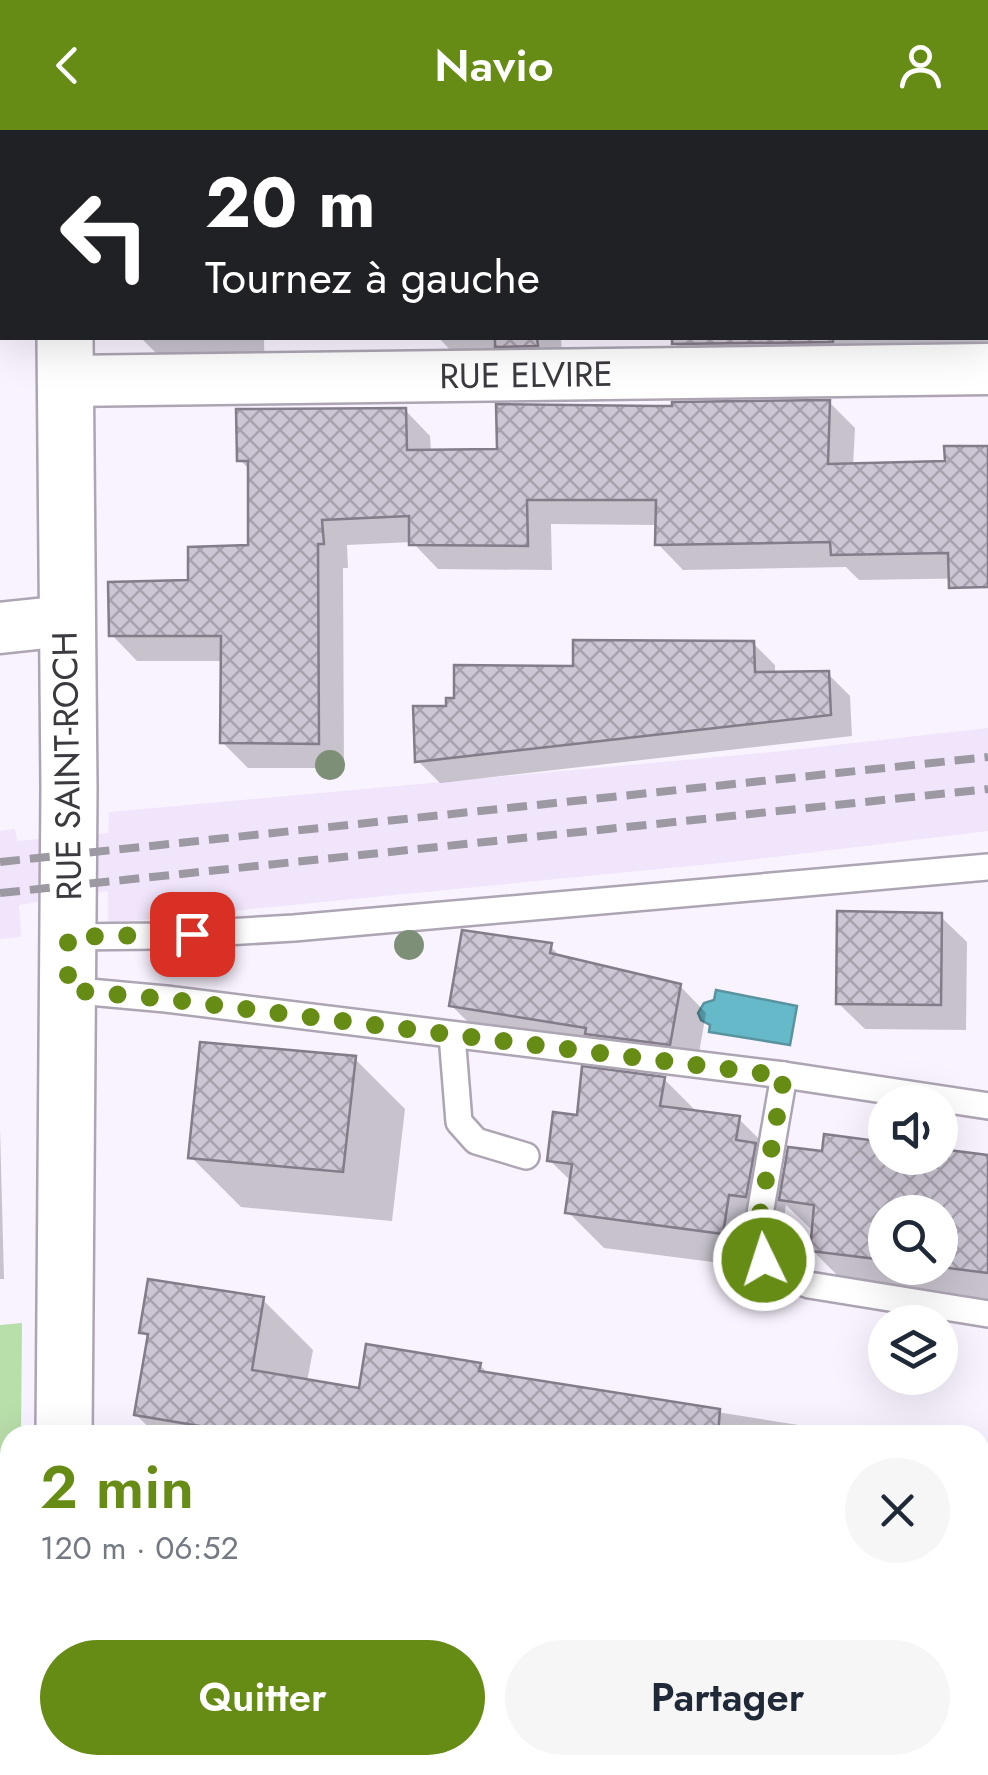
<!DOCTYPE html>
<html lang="fr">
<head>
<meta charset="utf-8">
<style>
  :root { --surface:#fff; --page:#f6f6f7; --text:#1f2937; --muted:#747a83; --accent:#668c15 }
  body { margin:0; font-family:Jost,sans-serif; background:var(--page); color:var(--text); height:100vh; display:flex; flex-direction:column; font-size:38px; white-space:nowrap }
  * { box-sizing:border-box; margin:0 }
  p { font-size:32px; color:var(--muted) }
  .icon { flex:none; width:55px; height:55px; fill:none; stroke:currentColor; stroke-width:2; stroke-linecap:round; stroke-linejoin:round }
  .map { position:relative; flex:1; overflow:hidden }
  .sheet { position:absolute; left:0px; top:1295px; width:990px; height:350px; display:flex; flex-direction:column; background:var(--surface); border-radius:30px 30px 0 0; box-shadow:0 10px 40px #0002 }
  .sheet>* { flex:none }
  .banner { position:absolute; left:0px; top:0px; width:990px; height:210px; box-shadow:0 10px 40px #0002; background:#202124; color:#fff; overflow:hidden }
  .fabs { position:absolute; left:868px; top:955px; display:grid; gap:20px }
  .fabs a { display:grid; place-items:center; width:90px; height:90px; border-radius:50%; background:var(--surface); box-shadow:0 10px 40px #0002; font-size:50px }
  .pin { position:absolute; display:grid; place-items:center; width:85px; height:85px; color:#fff; margin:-42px; border-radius:20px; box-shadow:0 5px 15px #0006 }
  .me { position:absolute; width:110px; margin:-55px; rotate:356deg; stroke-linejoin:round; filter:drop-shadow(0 0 8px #0008) }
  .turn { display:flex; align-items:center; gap:35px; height:210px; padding:0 40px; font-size:45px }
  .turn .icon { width:130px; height:130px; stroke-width:2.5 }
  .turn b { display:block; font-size:70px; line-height:85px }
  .round { display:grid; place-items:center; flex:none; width:105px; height:105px; border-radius:52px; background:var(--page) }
  .summary { display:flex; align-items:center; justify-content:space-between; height:170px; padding:0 40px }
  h1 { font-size:60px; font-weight:600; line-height:75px; color:var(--accent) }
  .button { display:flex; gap:20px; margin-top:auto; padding:20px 40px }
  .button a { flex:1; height:115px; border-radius:60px; background:var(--accent); color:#fff; font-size:40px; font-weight:600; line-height:115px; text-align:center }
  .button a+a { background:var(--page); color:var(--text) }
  header { display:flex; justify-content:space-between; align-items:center; height:130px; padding:0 40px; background:var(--accent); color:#fff; font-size:45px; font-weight:600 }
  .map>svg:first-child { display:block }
  .built { fill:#f0e5fb }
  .green { fill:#b8deaa }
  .water { fill:#66b9c9; stroke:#5993a0; stroke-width:2.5 }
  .shadow { fill:#0003; fill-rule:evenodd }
  .building { fill:url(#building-cross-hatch); stroke:#837c89; stroke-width:2.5 }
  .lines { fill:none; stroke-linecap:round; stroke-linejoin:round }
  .service-casing { stroke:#ada5b3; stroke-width:30 }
  .minor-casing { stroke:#ada5b3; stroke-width:55 }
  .tertiary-casing { stroke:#ada5b3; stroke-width:60 }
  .service { stroke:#fff; stroke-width:25 }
  .minor { stroke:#fff; stroke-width:50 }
  .tertiary { stroke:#fff; stroke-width:55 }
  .rail { stroke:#9d99a2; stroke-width:8; stroke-dasharray:20 10; stroke-linecap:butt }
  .tree { fill:#7e8f77 }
  .route { stroke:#668c15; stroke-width:18; stroke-dasharray:0 32.4 }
  .labels { text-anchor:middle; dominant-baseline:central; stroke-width:10; stroke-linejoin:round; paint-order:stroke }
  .street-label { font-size:35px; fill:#3c393f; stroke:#fff }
</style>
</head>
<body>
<header><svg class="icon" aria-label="back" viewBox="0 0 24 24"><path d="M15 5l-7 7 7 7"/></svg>Navio<svg class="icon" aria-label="person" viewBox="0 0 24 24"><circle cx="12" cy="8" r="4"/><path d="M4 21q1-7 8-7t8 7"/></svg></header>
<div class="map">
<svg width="988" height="1645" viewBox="0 0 988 1645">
  <defs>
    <pattern id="building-cross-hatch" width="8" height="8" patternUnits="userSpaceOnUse" patternTransform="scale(2.5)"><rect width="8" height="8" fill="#ccc5d3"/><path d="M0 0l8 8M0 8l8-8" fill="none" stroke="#a7a1ad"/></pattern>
  </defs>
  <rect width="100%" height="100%" fill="#f9f3ff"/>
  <path class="built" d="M988 598V701L741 731 108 793V761L19 775 21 807 0 809V701L15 699 17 711 108 703 109 682 773 622Z"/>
  <path class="green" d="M22 1193 21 1305H10V1535H0V1195Z"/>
  <path class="water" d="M716 860 797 876 790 915 709 902 710 895 701 890 698 883 704 873 714 870Z"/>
  <g class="shadow">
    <rect x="124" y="0" width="128" height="2"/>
    <rect x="527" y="0" width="60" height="2"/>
    <path d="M988 114V212L957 213V232L700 239 674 213V208H988Z"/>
    <path d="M141 208H264L265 259 173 240Z"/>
    <path d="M439 208H561L563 241 465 236Z"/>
    <path d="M829 272 855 298 853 336 947 333 988 318V448L859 450 846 437 683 440 658 414V395L551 394 552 440 438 439 412 412 347 415 348 438H343L344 638H248L222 612 223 531H137L112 505 250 418V340L240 330 405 280 430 306 431 322H499L656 279Z"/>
    <path d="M753 513 775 535V544H828L850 566 852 606 440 653 418 631 449 579 576 539Z"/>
    <path d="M940 786 967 812 966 900 865 899 838 873Z"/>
    <path d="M550 816 563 829 680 856 706 883 696 940 478 902 452 876Z"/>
    <path d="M355 929 405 979 392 1091 241 1077 191 1027Z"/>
    <path d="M664 949 698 983 738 988 774 1024 773 1034 786 1046 824 1024 885 1014V1028H940V1021L988 1027V1177L853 1161 812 1120 814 1102 786 1075 782 1101 764 1099 759 1138 604 1118 568 1082 572 1052 550 1031 579 988ZM885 1082H940V1138H885Z"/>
    <path d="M0 998 4 1149H0Z"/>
    <path d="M263 1170 313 1220 307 1252 361 1261 480 1235 490 1246 861 1305H157L136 1285 150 1210 142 1202Z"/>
    <path d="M980 1324 988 1325V1456L980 1454Z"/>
    <path d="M125 1635H250L248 1645H123Z"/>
    <path d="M425 1635H936L946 1645H482Z"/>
  </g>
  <g class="building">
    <path d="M495 208H537L538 216 495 217Z"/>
    <path d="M672 208H833V212L672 214Z"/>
    <path d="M830 270 828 334 945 331 944 316H988V457L949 458 948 423 831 425 830 412 655 415 656 370H527L528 416 409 415V386L322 390 324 414H318L319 614 220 613 221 506H109L108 452 188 450V417L248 415V331H237L236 279 406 278 407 320 497 319 496 274 656 276H672V272Z"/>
    <path d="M573 510 754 511 755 542 829 541 831 585 415 632 413 576H446V568H454V535L573 536Z"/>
    <path d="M837 781 942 783 941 875 836 874Z"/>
    <path d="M462 800 552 813 550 823 681 854 670 915 585 904 586 898 449 876Z"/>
    <path d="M200 912 356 926 343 1042 188 1028Z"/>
    <path d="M582 936 665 947 660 976 740 986 736 1010 756 1013 746 1067 729 1065 723 1104 565 1083 572 1034 547 1031 553 982 577 985Z"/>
    <path d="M824 1004 885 1012V1028H940V1019L988 1025V1143L940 1137V1082H885V1130L810 1121 814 1075 779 1070 788 1017 822 1021Z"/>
    <path d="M148 1149 264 1167 252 1240 359 1258 366 1214 481 1233 479 1241 720 1279 718 1305H253L134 1285 148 1204 139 1203Z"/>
  </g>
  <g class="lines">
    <g class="service-casing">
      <g id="service">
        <path d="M68 807 158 806 294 798 988 737"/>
        <path d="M67 860 166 869 784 945 988 976"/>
        <path d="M452 905 459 992 476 1011 526 1026"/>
        <path d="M784 945 756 1107C767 1138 779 1144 809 1155L988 1184"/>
        <path d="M980 1565 988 1566"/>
      </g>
    </g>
    <g class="minor-casing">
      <g id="minor">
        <path id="s1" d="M66 251 988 239"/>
        <path d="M0 498 65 491"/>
      </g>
    </g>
    <g class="tertiary-casing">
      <g id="tertiary">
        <path d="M56 0V2"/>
        <path d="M64 1305 69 659 65 208"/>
        <path d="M56 1645 57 1635"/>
      </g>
    </g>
    <use href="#service" class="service"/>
    <use href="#minor" class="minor"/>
    <use href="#tertiary" class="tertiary"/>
    <g class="rail">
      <path d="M0 732 988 627"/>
      <path d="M0 763 988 659"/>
    </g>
  </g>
  <g class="tree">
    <circle cx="330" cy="635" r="15"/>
    <circle cx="409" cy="815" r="15"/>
  </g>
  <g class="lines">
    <path class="route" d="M192 804 68 807V860L166 869 784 946 756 1107 764 1130"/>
  </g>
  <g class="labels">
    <g class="street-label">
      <text stroke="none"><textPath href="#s1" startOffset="460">RUE ELVIRE</textPath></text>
      <text transform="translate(67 636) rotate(-91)">RUE SAINT-ROCH</text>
    </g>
  </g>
</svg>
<div class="fabs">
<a><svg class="icon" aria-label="sound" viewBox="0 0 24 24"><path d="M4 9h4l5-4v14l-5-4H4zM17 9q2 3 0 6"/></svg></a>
<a><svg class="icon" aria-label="search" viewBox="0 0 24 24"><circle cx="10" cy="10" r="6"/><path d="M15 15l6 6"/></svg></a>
<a><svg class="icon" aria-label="layers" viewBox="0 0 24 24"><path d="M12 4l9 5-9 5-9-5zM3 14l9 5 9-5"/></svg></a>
</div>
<div class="pin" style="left:192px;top:804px;background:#d93025"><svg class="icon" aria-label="arrive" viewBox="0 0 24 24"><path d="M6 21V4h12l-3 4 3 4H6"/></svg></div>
<svg class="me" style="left:764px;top:1130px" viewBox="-20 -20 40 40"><circle r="17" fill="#668c15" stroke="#fff" stroke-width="3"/><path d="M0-11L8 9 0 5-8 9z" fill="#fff"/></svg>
<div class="banner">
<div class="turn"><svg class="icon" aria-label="left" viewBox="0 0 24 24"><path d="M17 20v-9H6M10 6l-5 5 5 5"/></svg><div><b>20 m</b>Tournez à gauche</div></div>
</div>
<section class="sheet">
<div class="summary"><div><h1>2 min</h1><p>120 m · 06:52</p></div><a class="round"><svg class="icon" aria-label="close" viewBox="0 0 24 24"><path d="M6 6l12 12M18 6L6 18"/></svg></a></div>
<div class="button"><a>Quitter</a><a>Partager</a></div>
</section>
</div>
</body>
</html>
